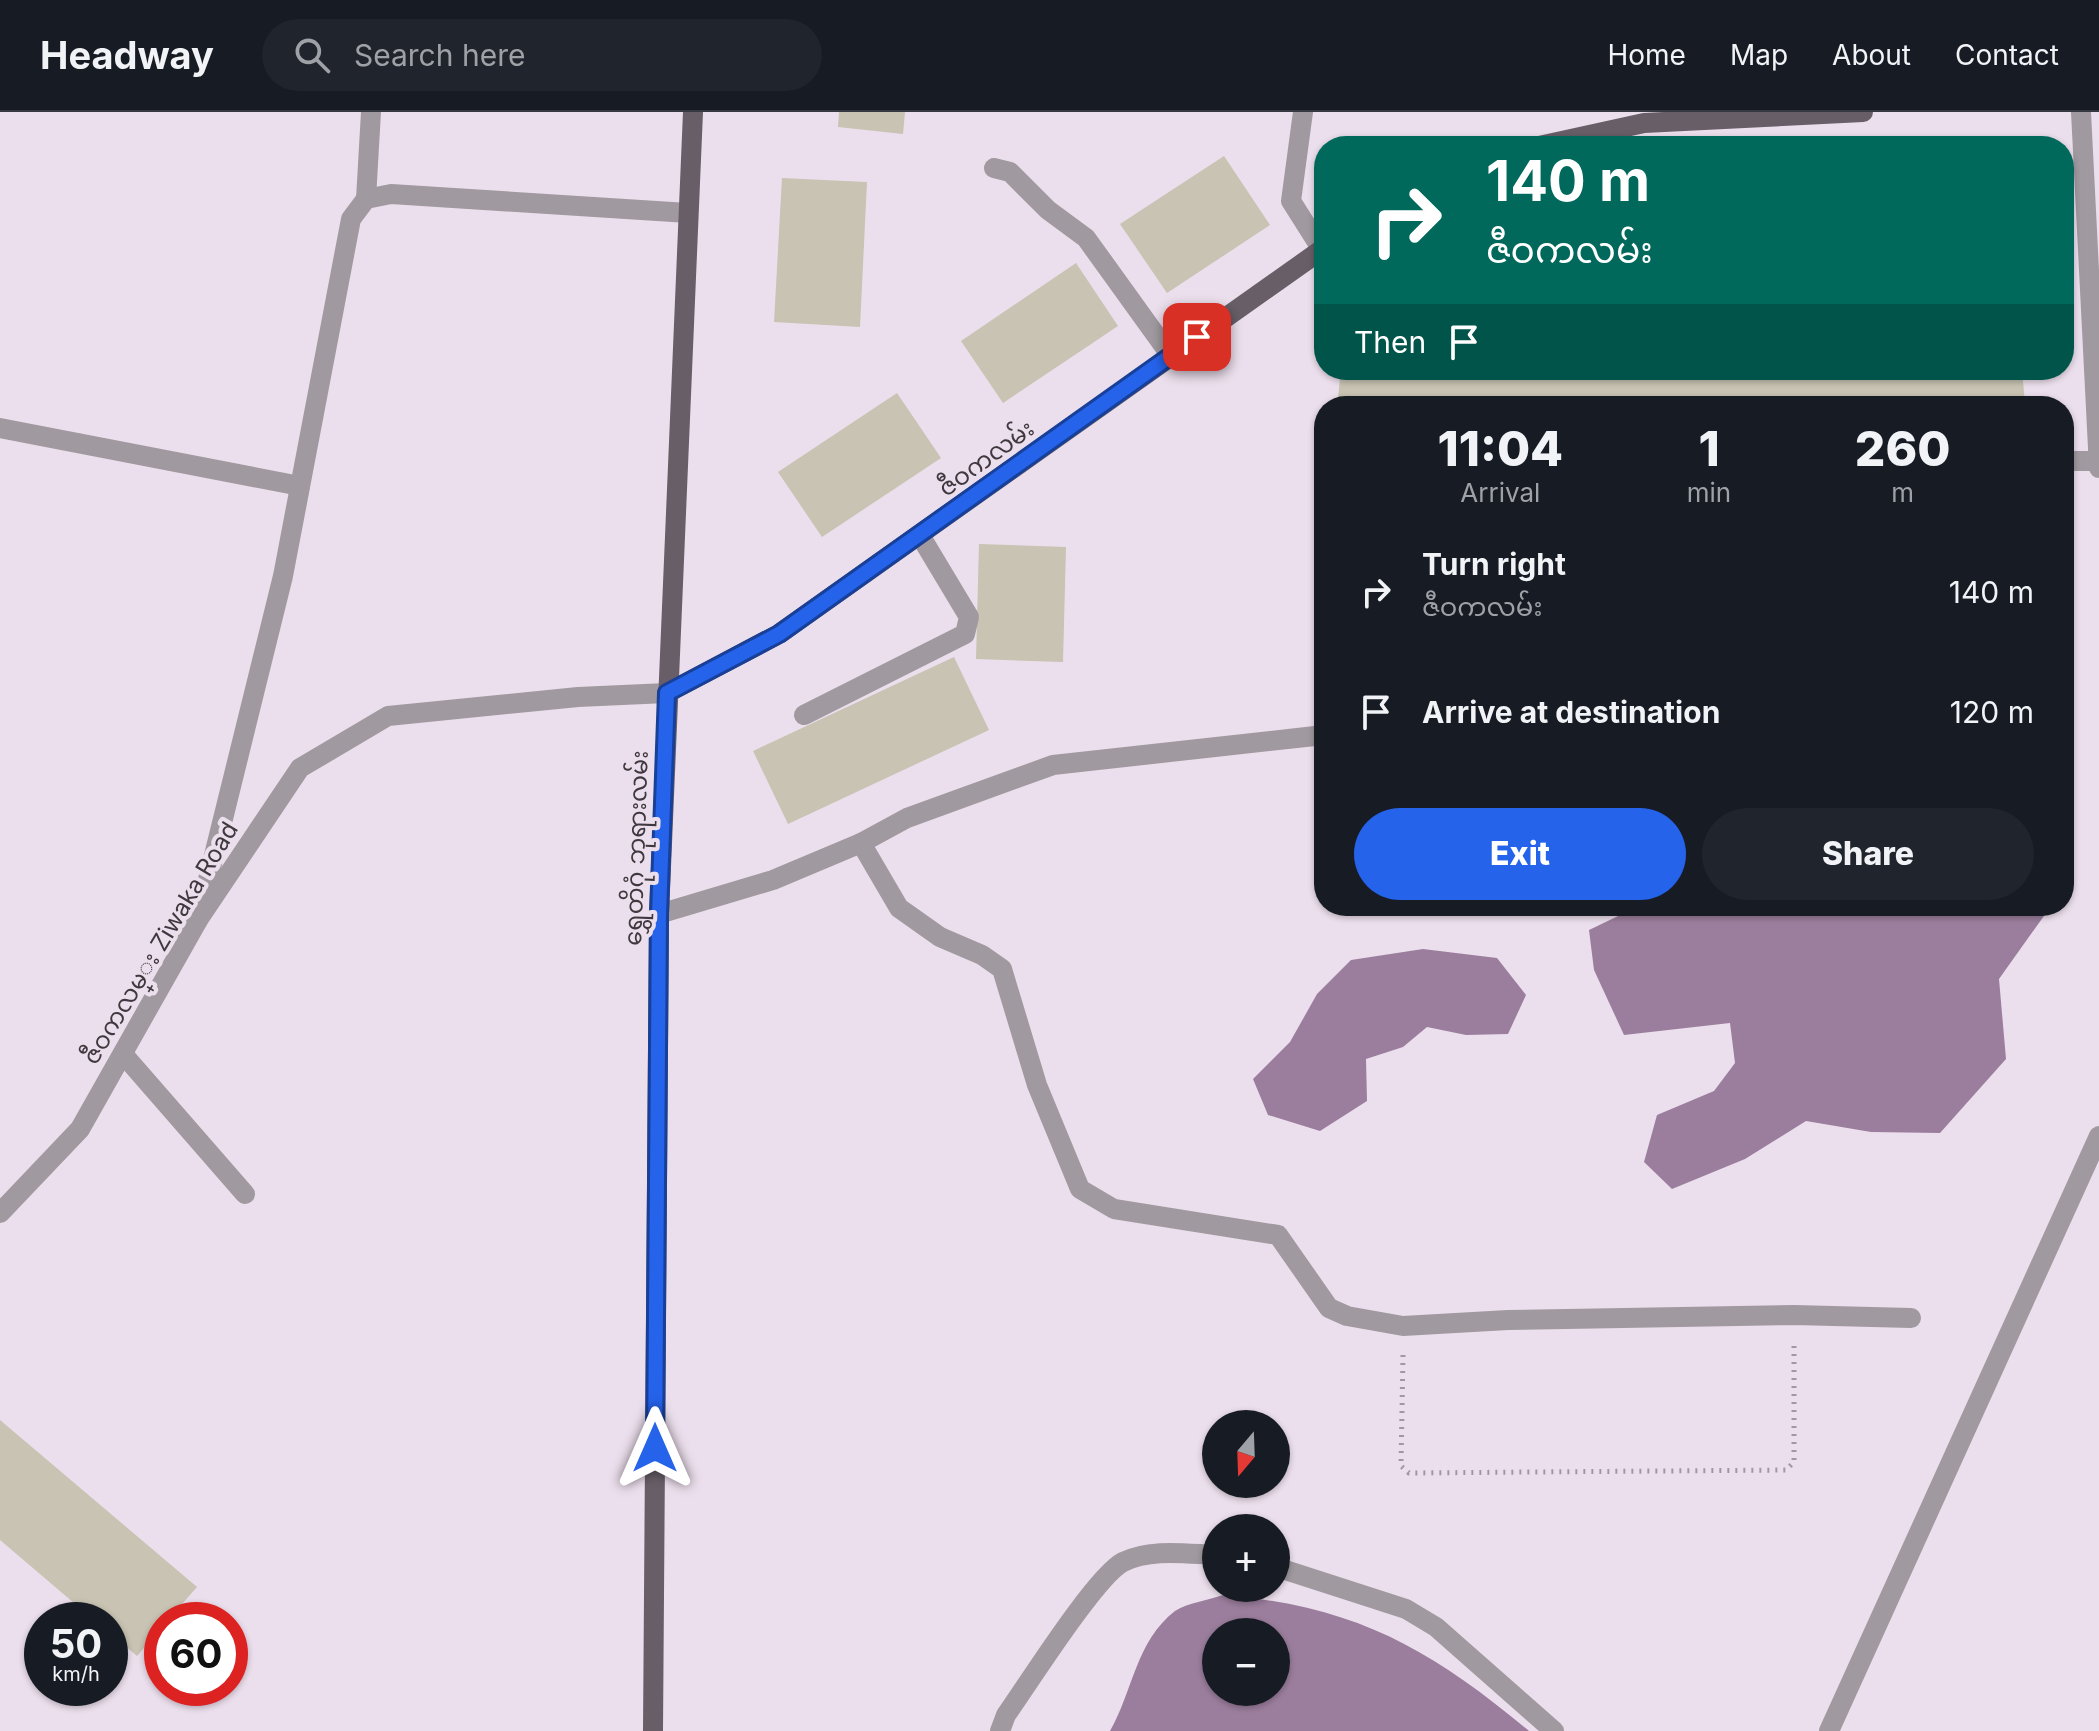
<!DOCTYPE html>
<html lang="en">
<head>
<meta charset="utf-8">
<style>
  :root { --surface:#171b24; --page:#20242c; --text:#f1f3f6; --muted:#9ea1a6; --line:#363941; --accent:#2563eb }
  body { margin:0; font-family:Inter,"Noto Sans Myanmar",sans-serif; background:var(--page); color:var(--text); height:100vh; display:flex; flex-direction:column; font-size:30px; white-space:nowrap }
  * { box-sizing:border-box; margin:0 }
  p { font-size:26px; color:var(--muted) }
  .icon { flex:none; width:44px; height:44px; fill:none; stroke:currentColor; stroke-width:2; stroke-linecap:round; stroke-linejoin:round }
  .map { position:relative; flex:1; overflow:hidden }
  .drawer { position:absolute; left:1314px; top:284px; width:760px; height:520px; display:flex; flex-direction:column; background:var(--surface); border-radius:32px; box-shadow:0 2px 6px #0004 }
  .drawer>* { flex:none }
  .banner { position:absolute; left:1314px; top:24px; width:760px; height:244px; border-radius:32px; box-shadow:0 2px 6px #0004; background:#00695c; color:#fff; overflow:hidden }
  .needle { width:52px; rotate:199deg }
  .controls { position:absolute; left:1202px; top:1298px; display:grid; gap:16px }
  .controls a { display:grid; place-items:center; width:88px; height:88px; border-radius:50%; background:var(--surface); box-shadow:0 2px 6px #0004; font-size:40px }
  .speed { position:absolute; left:24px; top:1490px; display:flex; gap:16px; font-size:40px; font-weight:700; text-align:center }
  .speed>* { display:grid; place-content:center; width:104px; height:104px; border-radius:50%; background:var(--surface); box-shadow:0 2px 6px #0004; line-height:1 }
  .speed small { font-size:20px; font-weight:400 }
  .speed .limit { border:12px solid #d22; background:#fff; color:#111 }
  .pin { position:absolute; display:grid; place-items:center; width:68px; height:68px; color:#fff; margin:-34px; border-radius:16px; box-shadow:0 4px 12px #0006 }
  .me { position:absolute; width:88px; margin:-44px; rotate:0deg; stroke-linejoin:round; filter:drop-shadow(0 0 6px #0008) }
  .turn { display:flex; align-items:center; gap:28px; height:168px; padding:0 40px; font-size:36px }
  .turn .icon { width:104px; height:104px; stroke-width:2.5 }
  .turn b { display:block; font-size:56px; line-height:68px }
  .then { display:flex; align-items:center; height:76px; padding:0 40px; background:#0003; gap:16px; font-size:30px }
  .eta { display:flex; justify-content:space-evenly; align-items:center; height:136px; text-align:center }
  .eta b { font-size:48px; font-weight:800; line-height:56px }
  .cta { display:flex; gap:16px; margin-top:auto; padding:16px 40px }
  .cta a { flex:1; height:92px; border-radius:48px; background:var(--accent); color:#fff; font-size:32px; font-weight:800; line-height:92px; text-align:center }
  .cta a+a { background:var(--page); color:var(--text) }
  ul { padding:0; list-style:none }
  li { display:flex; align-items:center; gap:24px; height:120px; padding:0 40px }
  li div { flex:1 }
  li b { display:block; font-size:30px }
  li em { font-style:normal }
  header { display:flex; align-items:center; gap:48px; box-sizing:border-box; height:112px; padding:0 40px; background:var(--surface); border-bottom:2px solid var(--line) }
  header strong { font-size:38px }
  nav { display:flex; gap:44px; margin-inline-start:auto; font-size:28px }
  .search { width:560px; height:72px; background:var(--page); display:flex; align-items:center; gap:20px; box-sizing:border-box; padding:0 28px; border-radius:44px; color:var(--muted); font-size:30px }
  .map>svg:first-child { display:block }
  .water { fill:#9b7e9d; fill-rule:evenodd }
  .building { fill:#c8c3b2 }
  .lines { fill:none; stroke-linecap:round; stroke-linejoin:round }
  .path { stroke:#a197a2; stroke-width:5; stroke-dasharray:2 6; stroke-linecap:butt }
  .minor { stroke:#a09aa0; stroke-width:20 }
  .major { stroke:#675e68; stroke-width:20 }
  .route-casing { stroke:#184099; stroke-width:20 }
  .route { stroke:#2563eb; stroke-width:14 }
  .labels { text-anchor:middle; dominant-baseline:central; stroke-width:8; stroke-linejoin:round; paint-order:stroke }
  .street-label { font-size:24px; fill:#3f393f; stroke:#ecdfed }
</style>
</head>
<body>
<header>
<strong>Headway</strong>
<div class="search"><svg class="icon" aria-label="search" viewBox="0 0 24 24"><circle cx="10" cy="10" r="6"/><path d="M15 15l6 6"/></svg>Search here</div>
<nav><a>Home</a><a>Map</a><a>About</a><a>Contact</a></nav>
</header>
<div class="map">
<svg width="2099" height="1619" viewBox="0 0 2099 1619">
  <rect width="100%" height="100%" fill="#ecdfed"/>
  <g class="water">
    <path d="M1639 794H2051L1999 867 2006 947 1940 1021 1871 1020 1806 1009 1745 1047 1672 1077 1644 1050 1657 1003 1714 979 1735 951 1730 911 1624 923 1594 858 1589 818Z"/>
    <path d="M1423 837 1497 846 1526 883 1508 922 1466 923 1427 915 1403 935 1366 947 1367 989 1320 1019 1268 1003 1253 967 1290 930 1317 882 1351 848Z"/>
    <path d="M1223 1483C1355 1494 1429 1536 1529 1619H1110C1133 1579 1136 1529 1175 1499 1187 1491 1209 1488 1223 1483ZM1216 1520H1276V1580H1216Z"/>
  </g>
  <g class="building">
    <path d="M839 0H905L903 22 838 15Z"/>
    <path d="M1224 44 1270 113 1167 181 1120 112Z"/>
    <path d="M782 66 867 70 860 215 774 210Z"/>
    <path d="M1076 151 1118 214 1003 291 961 229Z"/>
    <path d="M1341 258H2022L2025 291 1337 294Z"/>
    <path d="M897 281 941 346 822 425 778 360Z"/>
    <path d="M979 432 1066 435 1063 550 976 547Z"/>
    <path d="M954 545 989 618 788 712 753 639Z"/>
    <path d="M0 1308 197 1475 168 1508H162V1515L137 1544 110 1521V1508H94L0 1428Z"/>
  </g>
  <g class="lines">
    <path class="path" d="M1403 1243 1401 1354 1409 1361 1786 1358 1794 1350V1230"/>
    <g class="minor">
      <path d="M1303 0 1291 89 1322 138"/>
      <path d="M2081 0 2099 356"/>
      <path d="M994 56 1010 60 1048 98 1086 126 1171 244"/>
      <path d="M366 87 371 0"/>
      <path d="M0 316 300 374"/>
      <path d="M2064 349H2098"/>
      <path d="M804 603 965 522 969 505 921 425"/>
      <path d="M861 731 899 796 940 825 982 843 1002 857 1037 973 1080 1077 1114 1097 1278 1123 1329 1196 1347 1204 1403 1214 1508 1208 1794 1203 1911 1206"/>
      <path d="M659 802 773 768 861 731 907 706 1053 653 1315 624"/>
      <path d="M198 808 283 464 351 107 366 87 391 82 688 101"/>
      <path d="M123 942 245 1082"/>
      <path d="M0 1101 80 1017 198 808 300 656 388 604 578 585 667 581"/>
      <path d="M1276 1455 1406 1497 1436 1515 1554 1619"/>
      <path d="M1000 1619 1006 1603C1028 1572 1096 1464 1123 1450 1150 1436 1188 1442 1216 1443"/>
      <path d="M1829 1619 2099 1024"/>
    </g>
    <g class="major">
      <path d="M1539 34 1644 11 1863 0"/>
      <path d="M667 581 779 522 1324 136"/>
      <path d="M653 1619 659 802 693 0"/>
    </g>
  </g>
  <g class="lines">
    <g class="route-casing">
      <path id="route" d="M655 1336 659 802 667 581 779 522 1197 225"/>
    </g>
    <use href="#route" class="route"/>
  </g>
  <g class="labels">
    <g class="street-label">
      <text transform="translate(986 346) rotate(-36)">ဇီဝကလမ်း</text>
      <text transform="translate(636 736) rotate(-88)">ရွှေတိဂုံ ဘုရားလမ်း</text>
      <text transform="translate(160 831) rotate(-59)">ဇီဝကလမ္း Ziwaka Road</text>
    </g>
  </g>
</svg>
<div class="controls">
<a><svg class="needle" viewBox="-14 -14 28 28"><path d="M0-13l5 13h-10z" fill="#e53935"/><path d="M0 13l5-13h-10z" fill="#9ea1a6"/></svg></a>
<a>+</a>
<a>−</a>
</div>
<div class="speed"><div>50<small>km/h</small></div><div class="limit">60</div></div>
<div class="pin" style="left:1197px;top:225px;background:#d93025"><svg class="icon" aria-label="arrive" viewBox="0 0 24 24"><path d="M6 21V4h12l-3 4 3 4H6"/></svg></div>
<svg class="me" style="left:655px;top:1336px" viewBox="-20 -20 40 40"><path d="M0-17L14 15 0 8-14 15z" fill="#2563eb" stroke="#fff" stroke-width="4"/></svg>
<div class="banner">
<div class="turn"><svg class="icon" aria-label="right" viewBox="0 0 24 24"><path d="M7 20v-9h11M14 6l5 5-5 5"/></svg><div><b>140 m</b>ဇီဝကလမ်း</div></div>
<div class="then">Then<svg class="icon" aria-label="arrive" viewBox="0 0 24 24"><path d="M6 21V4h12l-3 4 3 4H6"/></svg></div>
</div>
<section class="drawer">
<div class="eta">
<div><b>11:04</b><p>Arrival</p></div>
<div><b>1</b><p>min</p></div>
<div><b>260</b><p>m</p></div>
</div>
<ul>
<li><svg class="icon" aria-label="right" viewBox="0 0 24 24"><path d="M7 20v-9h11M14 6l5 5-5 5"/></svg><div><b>Turn right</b><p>ဇီဝကလမ်း</p></div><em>140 m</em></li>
<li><svg class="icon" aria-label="arrive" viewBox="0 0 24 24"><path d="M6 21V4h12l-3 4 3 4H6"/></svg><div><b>Arrive at destination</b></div><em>120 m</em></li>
</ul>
<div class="cta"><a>Exit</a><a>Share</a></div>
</section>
</div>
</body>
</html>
